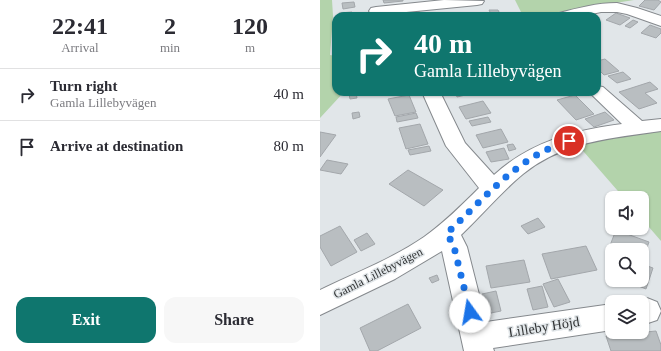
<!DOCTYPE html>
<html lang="en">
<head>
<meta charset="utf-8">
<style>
  :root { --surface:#fff; --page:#f7f7f7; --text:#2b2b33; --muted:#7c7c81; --line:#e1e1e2; --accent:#0f766e }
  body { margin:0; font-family:Georgia,serif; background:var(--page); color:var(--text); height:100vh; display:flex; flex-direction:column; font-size:15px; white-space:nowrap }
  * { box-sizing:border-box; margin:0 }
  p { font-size:13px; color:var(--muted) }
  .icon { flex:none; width:22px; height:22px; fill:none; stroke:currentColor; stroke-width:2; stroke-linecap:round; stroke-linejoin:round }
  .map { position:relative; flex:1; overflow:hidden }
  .drawer { display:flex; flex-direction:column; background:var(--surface); width:320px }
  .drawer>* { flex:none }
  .hud { position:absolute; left:12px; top:12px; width:269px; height:84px; border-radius:12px; box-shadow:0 1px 3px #0004; background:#0f766e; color:#fff; overflow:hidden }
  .fabs { position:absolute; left:285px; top:191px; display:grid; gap:8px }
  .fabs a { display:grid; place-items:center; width:44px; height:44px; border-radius:8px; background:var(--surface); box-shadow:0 1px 3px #0004; font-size:20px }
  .pin { position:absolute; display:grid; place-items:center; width:34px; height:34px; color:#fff; margin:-17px; border:2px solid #fff; border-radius:50%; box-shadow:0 1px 4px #0007 }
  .me { position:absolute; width:44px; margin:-22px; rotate:347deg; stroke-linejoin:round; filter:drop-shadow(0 0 3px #0008) }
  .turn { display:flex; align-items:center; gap:14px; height:84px; padding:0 16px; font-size:18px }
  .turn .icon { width:52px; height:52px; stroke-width:2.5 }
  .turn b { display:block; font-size:28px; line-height:34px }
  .eta { display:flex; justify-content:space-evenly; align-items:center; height:68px; text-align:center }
  .eta b { font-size:24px; font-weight:800; line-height:28px }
  .button { display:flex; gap:8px; margin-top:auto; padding:8px 16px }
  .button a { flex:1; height:46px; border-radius:12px; background:var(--accent); color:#fff; font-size:16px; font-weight:800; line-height:46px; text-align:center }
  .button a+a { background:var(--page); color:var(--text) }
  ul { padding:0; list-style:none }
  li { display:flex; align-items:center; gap:12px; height:52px; padding:0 16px; border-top:1px solid var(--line) }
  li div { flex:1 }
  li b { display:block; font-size:15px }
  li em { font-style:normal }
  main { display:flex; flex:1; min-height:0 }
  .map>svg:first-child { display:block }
  .green { fill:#b3d3ab }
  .building { fill:#b9bec1; stroke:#a3a7ab }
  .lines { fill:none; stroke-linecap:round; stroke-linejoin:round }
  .minor-casing { stroke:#85898d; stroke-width:2 }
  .minor { fill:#fff; fill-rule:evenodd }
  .route { stroke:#1a73e8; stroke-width:7; stroke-dasharray:0 12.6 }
  .labels { text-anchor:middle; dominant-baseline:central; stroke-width:3; stroke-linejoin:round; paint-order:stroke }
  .street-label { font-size:12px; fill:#313334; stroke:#e1e6e9 }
  .near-street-label { font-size:14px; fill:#313334; stroke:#e1e6e9 }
</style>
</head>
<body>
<main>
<section class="drawer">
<div class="eta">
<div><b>22:41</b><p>Arrival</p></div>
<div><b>2</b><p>min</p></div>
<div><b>120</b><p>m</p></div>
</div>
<ul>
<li><svg class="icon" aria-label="right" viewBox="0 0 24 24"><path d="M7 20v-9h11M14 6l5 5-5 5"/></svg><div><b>Turn right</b><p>Gamla Lillebyvägen</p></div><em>40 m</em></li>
<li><svg class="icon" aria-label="arrive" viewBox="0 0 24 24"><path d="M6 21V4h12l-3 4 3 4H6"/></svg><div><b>Arrive at destination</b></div><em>80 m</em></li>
</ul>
<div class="button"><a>Exit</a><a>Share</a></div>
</section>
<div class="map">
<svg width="341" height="351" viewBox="0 0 341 351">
  <rect width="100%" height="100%" fill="#e1e6e9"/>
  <g class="green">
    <path d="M0 0H12L13 16 10 55 16 56V92H24L0 118Z"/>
    <path d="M195 0H314L213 16H203Z"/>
    <path d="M341 130V241L322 219V198H304L257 144Z"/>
  </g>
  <g class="building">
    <path d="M63 0H83V1L64 3Z"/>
    <path d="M325 0H338L341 2 334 10 319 6Z"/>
    <path d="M34 2 35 7 23 9 22 3Z"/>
    <path d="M169 10H178L180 14 195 13 197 16H172Z"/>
    <path d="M99 11 100 16H79L78 13Z"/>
    <path d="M32 12 33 16H20L19 13Z"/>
    <path d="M296 13 310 18 300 25 286 20Z"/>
    <path d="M313 20 318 22 310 28 305 26Z"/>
    <path d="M330 25 341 29V33L336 38 321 33Z"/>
    <path d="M285 59 299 71 284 75 277 68V61Z"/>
    <path d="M303 72 311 79 297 83 288 76Z"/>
    <path d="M330 82 338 89 325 93 337 103 319 109 299 92Z"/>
    <path d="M135 92H154V93L137 97Z"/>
    <path d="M36 93 37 98 30 99 29 94Z"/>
    <path d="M89 95 96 112 75 116 68 99Z"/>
    <path d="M255 95 274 114 256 120 237 100Z"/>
    <path d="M163 101 171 113 146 119 139 107Z"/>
    <path d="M39 112 40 117 33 119 32 113Z"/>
    <path d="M285 112 294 120 274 127 265 119Z"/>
    <path d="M96 113 98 118 77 122 76 117Z"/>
    <path d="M168 117 171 122 152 126 149 121Z"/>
    <path d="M100 124 108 144 86 149 79 128Z"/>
    <path d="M181 129 188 142 163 148 156 135Z"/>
    <path d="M0 132 16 135 0 157Z"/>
    <path d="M193 144 196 149 189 151 187 145Z"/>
    <path d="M109 146 111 151 90 155 88 150Z"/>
    <path d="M184 148 189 159 171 162 166 152Z"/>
    <path d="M7 160 28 164 21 174 0 170Z"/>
    <path d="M88 170 123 190 104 206 69 184Z"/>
    <path d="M218 218 225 227 208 234 201 226Z"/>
    <path d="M20 226 37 252 11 266 0 247V236Z"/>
    <path d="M296 230 329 242 322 261V250H293L289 248Z"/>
    <path d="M47 233 55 244 41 251 34 240Z"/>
    <path d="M266 246 277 270 231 279 222 254Z"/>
    <path d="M204 260 210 282 171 288 166 266Z"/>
    <path d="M322 264 333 268 326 289 311 283V280H322Z"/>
    <path d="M117 275 119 280 112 283 109 278Z"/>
    <path d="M238 279 250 302 234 307 223 284Z"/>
    <path d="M222 286 228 307 213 310 207 289Z"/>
    <path d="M176 291 181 311 166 314 162 294Z"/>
    <path d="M88 304 101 328 57 351H50L40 328Z"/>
    <path d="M336 331 341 345V351H291L286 336Z"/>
  </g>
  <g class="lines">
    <g class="minor-casing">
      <g id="minor">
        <path d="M124 0 164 1 162 4 157 5 56 15 51 14 49 11 51 8 56 7Z"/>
        <path d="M297 3 317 8 341 16V26L307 14 297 12H281L262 16H237L239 13C258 8 277 3 297 3Z"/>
        <path d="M277 86 283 87 322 121 341 119V131C293 138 243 141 203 174 181 192 162 215 141 235L147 247 166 322 292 304V330L173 348 174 351H144L122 251 75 279 0 315V290C35 273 72 259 104 237 124 223 142 205 159 188L126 146 102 92H120L145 143 174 175C210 142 254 130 302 124L269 92H277Z"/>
        <path d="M327 298 337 302 341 311 337 320 322 325V302H315Z"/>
      </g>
    </g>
    <use href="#minor" class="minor"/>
  </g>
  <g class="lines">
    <path class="route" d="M150 312 134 247 127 233C165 198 198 156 249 141"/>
  </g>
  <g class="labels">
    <g class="street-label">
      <text transform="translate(58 273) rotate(-27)">Gamla Lillebyvägen</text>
    </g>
    <g class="near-street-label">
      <text transform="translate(224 327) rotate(-9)">Lilleby Höjd</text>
    </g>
  </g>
</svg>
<div class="fabs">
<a><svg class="icon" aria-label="sound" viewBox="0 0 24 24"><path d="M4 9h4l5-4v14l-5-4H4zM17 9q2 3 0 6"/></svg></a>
<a><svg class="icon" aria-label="search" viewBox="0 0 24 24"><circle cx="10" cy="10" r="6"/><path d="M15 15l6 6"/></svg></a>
<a><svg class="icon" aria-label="layers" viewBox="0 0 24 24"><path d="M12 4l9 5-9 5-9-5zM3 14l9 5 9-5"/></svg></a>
</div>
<div class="pin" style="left:249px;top:141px;background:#d93025"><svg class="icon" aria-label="arrive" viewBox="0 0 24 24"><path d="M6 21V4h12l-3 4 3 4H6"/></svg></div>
<svg class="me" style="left:150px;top:312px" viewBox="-20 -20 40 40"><circle r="19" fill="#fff"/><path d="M0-13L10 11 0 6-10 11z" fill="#1a73e8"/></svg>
<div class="hud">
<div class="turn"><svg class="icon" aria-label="right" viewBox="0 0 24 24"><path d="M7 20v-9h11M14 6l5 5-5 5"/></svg><div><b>40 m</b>Gamla Lillebyvägen</div></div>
</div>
</div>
</main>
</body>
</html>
